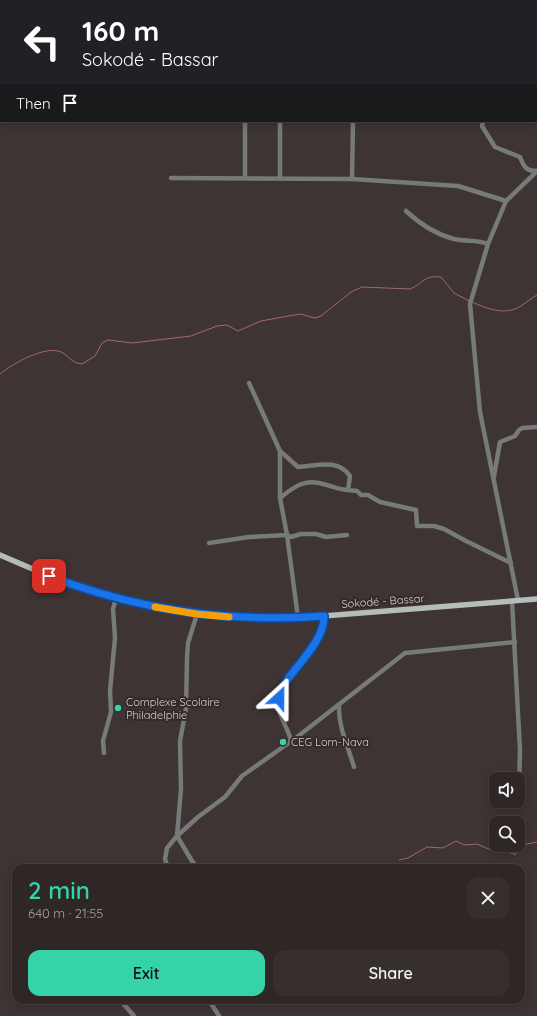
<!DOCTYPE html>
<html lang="en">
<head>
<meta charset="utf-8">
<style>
  :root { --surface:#2e2726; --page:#362f2e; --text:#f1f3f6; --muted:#a7a5a7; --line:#494443; --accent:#34d4a8 }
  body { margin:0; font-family:Quicksand,sans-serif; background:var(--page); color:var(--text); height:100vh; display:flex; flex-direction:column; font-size:15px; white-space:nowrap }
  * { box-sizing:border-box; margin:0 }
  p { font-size:13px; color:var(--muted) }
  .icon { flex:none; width:22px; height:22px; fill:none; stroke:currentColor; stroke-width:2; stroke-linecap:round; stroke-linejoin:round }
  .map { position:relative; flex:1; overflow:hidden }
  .side { position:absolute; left:12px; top:864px; width:513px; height:140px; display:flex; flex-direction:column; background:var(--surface); border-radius:12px; box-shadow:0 2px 10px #0003,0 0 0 1px var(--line) }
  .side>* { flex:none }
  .top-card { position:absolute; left:0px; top:0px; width:537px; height:122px; box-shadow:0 2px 10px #0003,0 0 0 1px var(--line); background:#202124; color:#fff; overflow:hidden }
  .controls { position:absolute; left:489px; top:772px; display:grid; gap:8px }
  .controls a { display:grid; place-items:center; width:36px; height:36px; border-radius:8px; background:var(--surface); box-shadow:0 2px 10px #0003,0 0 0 1px var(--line); font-size:20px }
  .pin { position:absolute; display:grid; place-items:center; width:34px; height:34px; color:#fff; margin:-17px; border-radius:8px; box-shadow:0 2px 6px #0006 }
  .me { position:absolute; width:44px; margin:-22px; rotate:24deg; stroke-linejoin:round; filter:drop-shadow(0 0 3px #0008) }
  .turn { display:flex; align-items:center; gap:14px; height:84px; padding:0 16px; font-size:18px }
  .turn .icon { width:52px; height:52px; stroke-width:2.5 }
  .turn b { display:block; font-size:28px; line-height:34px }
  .then { display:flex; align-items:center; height:38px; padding:0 16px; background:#0003; gap:8px; font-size:15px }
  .round { display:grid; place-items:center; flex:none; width:42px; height:42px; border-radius:12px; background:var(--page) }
  .overview { display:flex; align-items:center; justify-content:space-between; height:68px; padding:0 16px }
  h1 { font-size:24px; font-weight:600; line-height:30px; color:var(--accent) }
  .primary-button { display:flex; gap:8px; margin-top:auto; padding:8px 16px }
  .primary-button a { flex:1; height:46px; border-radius:12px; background:var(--accent); color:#111; font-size:16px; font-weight:600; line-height:46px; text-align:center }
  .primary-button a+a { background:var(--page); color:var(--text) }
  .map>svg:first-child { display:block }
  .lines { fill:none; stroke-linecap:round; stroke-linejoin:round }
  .stream { stroke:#a86767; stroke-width:1 }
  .minor { stroke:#767a78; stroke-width:4.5 }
  .major { stroke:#b4bdb9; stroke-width:5.5 }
  .route-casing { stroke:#114b97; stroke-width:10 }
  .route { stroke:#1a73e8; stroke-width:7 }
  .slow { stroke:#f59e0b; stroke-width:7 }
  .poi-dot { fill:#34d4a8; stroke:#332a29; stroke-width:1.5 }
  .labels { text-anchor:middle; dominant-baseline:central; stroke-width:4; stroke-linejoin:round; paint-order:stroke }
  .street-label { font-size:11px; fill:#d8d2d2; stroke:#332a29 }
  .poi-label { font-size:11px; fill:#d8d2d2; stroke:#332a29; text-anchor:start }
</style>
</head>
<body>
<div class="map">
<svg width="537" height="1016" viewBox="0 0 537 1016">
  <rect width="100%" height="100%" fill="#3d3433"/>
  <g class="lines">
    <g class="stream">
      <path d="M525 0 526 1"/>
      <path d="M536 10 537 11"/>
      <path d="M472 302C488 309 505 316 521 306 527 302 531 298 537 295"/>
      <path d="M0 374C12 364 45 345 61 352 70 356 69 362 82 364L95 356 102 343 108 340 132 343 191 336 217 326 227 325 238 331 261 321 283 317 300 314 315 318 321 316 351 292 362 287 410 289C424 283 423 275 441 277L454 293 469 301"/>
      <path d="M399 860 408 858 427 847 443 848 456 841 465 845 477 844 491 850 503 849 515 855 522 845 537 842"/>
    </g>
    <g class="minor">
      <path d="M353 0V1"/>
      <path d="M279 1V0"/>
      <path d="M536 94 537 96"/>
      <path d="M245 121V178"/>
      <path d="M481 121 483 122 482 126 495 147 520 157C524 167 526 171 537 171"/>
      <path d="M171 178 352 179 458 186 506 201"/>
      <path d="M280 178V121"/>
      <path d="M352 179 353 121"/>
      <path d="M406 211C420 224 435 234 454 239 466 242 477 239 488 244"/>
      <path d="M249 383 280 451 298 467C316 466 338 458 350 476L348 490 357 491 361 495H368L380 502 416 510 417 526H434L444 529 466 541 511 563"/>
      <path d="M280 451V498L287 535 298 618"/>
      <path d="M494 476 500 442 515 436 519 430 522 428 537 427"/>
      <path d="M280 498C296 485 306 478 327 485 334 487 341 490 348 490"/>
      <path d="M209 543 249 537 287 535 291 537 301 534H316L326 537 347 535"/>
      <path d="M518 600 480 412 470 304 488 244 506 201 537 171"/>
      <path d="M512 601 520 750 519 788"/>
      <path d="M339 705C338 727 348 746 354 767"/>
      <path d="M291 741C288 726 276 715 279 698 282 682 295 672 304 660 310 652 314 644 318 636 321 630 324 622 324 616"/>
      <path d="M104 753 103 741 111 712 110 691 115 638 113 609 116 598"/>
      <path d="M168 868 165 859 167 848 177 836 181 789 180 741 186 709 187 658 188 643 197 614"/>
      <path d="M198 868 192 861 177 836 198 817 225 797 242 776 297 737 405 653 515 642"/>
      <path d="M120 1000 134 1016"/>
      <path d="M209 1000 219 1016"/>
    </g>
    <path class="major" d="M0 555 49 576 98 594 166 609 226 616 246 618H298L537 599"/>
  </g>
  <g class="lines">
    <g class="route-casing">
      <path id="route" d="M49 576C137 610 230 623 324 616 325 637 302 660 290 676 285 682 281 691 279 698"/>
    </g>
    <use href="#route" class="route"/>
    <path class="slow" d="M155 607 196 614 229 617"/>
  </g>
  <g class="poi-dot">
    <circle cx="118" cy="708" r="4"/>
    <circle cx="283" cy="742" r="4"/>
  </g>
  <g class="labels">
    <g class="street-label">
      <text transform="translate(383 601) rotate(-4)">Sokodé - Bassar</text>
    </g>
    <g class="poi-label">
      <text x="126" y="702">Complexe Scolaire<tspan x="126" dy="13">Philadelphie</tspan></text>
      <text x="291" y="742">CEG Lom-Nava</text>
    </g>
  </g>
</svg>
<div class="controls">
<a><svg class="icon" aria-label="sound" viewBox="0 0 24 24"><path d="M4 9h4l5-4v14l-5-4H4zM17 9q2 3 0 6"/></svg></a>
<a><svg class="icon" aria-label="search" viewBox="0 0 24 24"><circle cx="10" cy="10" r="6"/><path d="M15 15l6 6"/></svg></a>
</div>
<div class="pin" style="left:49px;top:576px;background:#d93025"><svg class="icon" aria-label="arrive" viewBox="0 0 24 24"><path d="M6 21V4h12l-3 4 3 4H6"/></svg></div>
<svg class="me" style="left:279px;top:698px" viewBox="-20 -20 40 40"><path d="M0-17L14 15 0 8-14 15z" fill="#1a73e8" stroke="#fff" stroke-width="4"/></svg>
<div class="top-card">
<div class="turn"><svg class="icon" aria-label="left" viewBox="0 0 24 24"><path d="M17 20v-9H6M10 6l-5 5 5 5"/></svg><div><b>160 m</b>Sokodé - Bassar</div></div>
<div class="then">Then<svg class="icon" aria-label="arrive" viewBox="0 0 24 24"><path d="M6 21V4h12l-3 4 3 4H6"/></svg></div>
</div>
<section class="side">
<div class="overview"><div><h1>2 min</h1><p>640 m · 21:55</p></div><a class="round"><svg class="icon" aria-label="close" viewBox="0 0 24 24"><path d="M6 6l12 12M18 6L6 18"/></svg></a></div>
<div class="primary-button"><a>Exit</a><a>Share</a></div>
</section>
</div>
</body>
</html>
